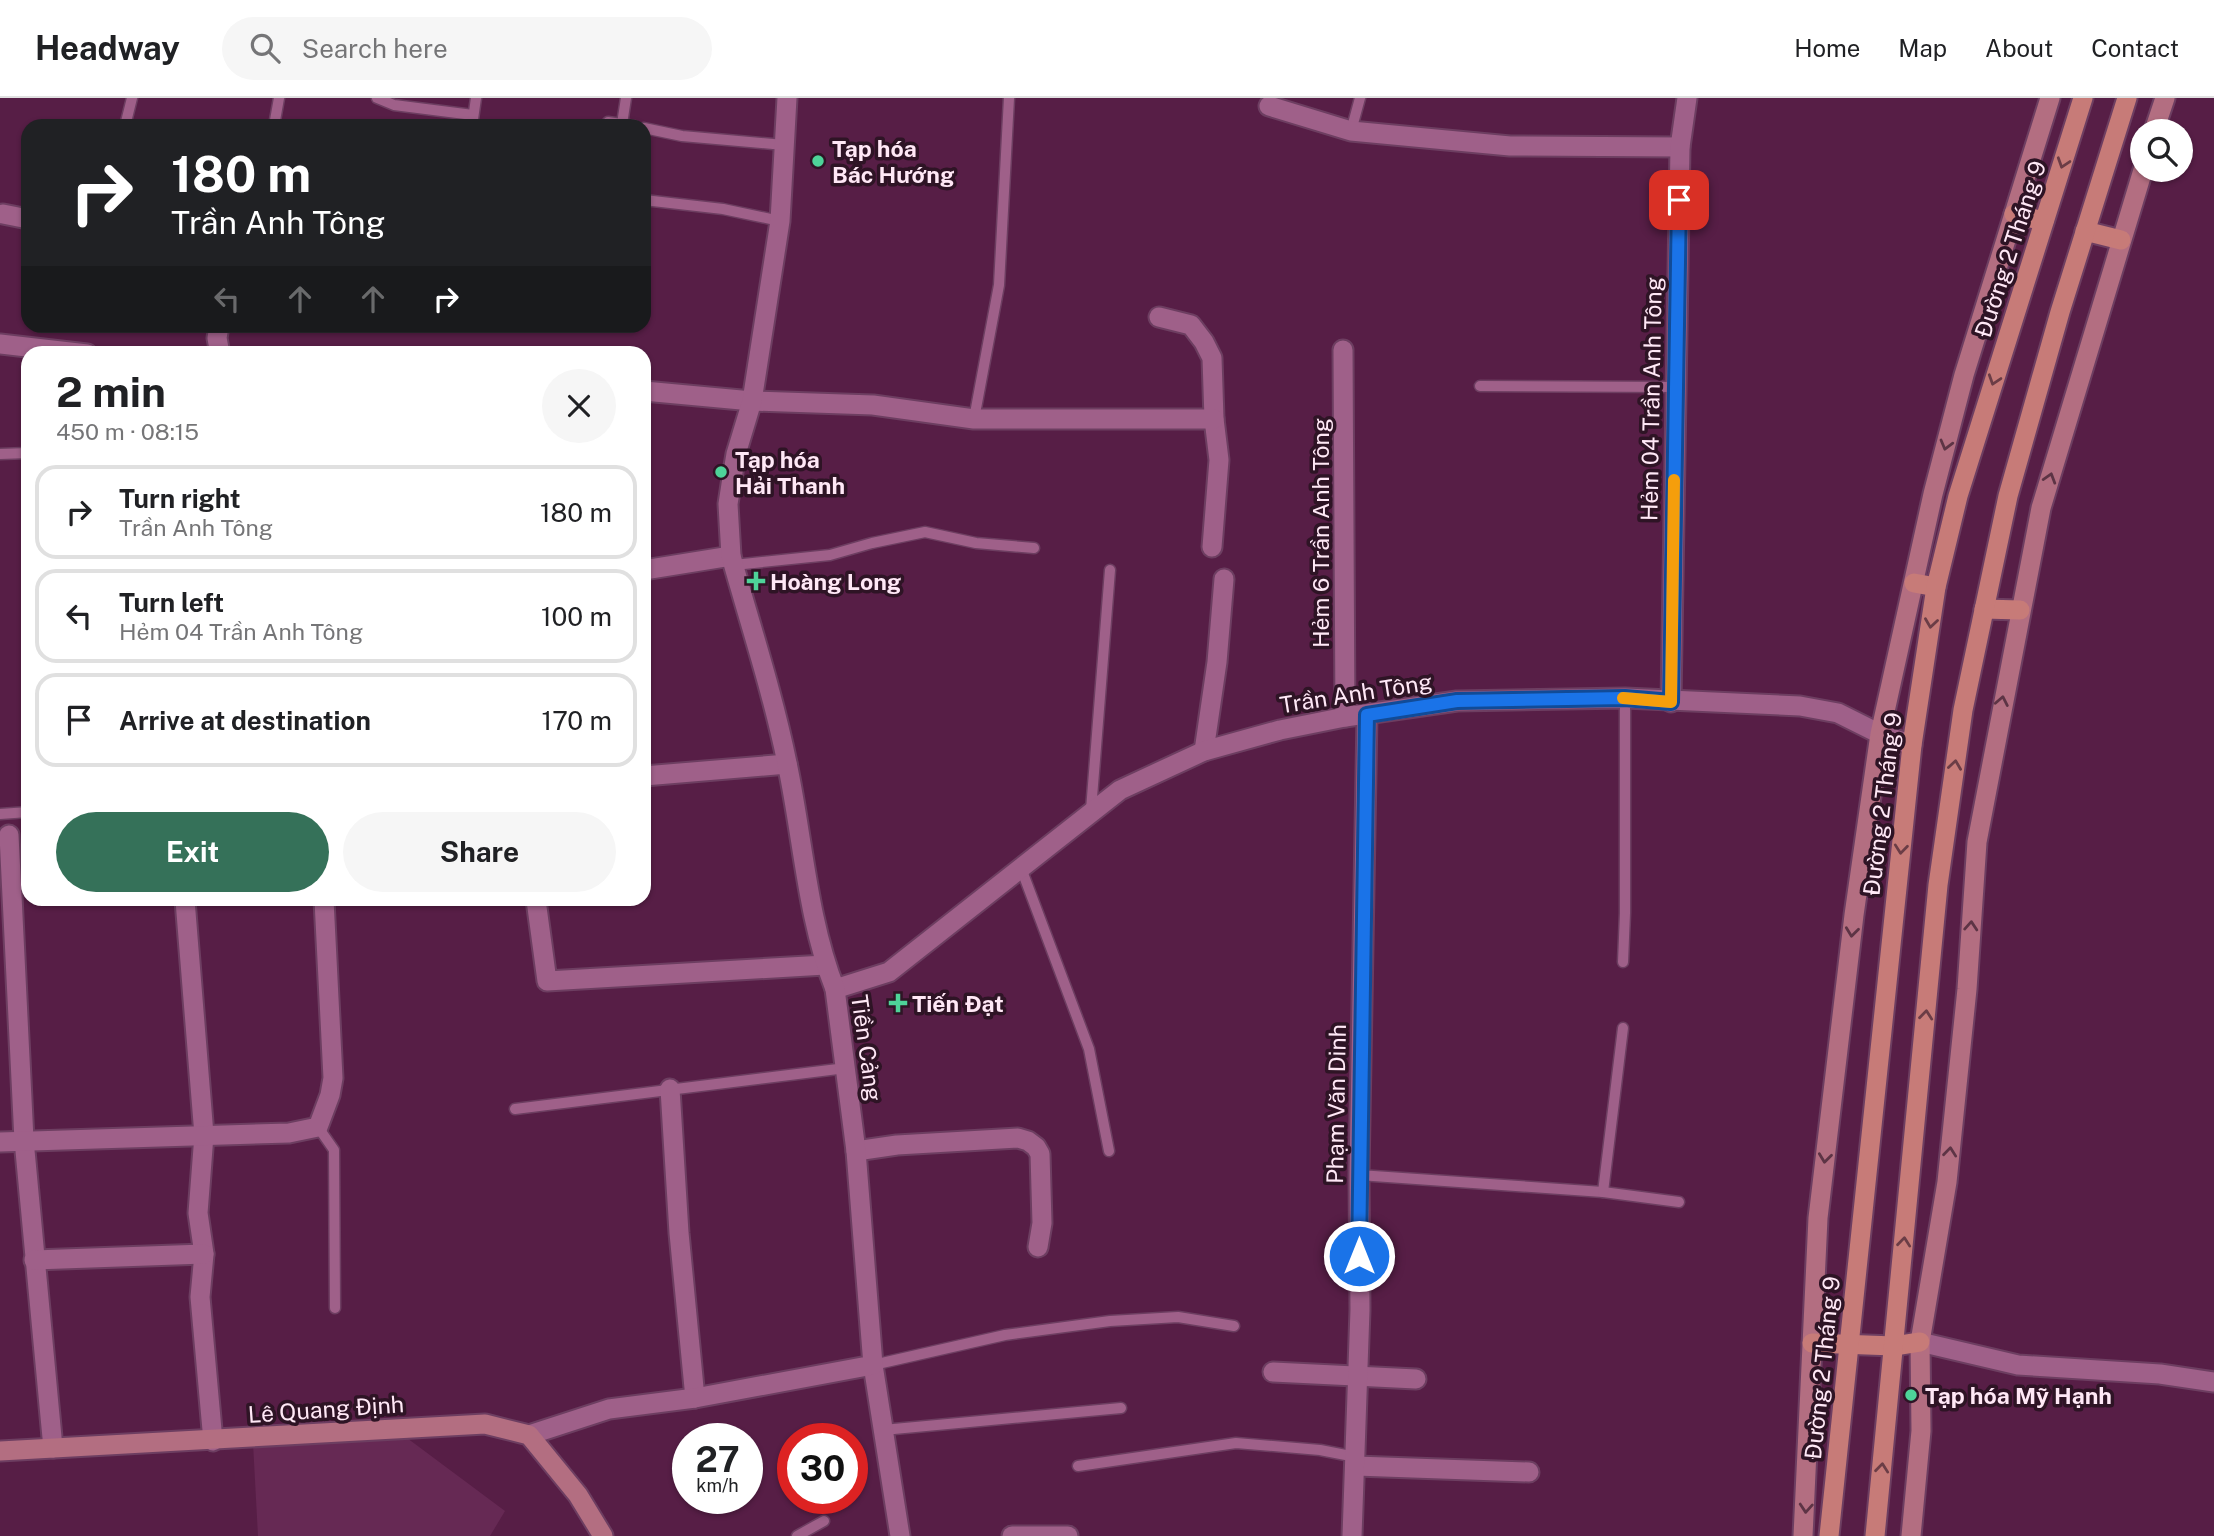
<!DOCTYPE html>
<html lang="en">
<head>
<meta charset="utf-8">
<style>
  :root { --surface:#fff; --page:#f6f6f6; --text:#202124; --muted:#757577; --line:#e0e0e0; --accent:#357159 }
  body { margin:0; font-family:"Public Sans",sans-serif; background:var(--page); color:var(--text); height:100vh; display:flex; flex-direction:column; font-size:26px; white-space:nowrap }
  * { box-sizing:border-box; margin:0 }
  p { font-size:23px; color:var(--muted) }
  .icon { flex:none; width:38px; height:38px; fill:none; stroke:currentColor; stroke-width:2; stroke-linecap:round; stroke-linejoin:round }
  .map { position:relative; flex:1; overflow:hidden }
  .side { position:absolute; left:21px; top:248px; width:630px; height:560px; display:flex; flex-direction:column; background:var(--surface); border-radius:21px; box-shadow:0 2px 5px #0004 }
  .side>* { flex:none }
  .top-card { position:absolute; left:21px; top:21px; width:630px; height:214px; border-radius:21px; box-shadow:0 2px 5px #0004; background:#202124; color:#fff; overflow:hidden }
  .controls { position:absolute; left:2130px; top:21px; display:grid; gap:14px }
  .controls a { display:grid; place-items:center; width:63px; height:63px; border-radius:50%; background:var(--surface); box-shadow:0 2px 5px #0004; font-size:35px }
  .speed { position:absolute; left:672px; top:1325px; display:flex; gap:14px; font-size:35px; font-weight:700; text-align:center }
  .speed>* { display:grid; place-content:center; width:91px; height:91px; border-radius:50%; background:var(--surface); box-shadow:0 2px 5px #0004; line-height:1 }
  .speed small { font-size:18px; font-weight:400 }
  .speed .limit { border:10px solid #d22; background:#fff; color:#111 }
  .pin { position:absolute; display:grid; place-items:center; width:60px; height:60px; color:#fff; margin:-30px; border-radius:14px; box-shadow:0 4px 10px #0006 }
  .me { position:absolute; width:77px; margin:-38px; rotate:0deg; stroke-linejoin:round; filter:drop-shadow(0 0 5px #0008) }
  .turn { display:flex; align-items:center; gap:24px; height:147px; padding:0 35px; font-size:32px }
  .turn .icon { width:91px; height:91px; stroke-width:2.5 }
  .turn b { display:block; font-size:49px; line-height:60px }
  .lanes { display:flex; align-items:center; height:66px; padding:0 35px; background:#0003; justify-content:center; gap:35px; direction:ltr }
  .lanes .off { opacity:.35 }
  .round { display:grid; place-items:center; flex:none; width:74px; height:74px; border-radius:37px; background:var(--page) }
  .summary { display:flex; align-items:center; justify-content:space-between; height:119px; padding:0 35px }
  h1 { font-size:42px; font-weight:700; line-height:52px }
  .primary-button { display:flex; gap:14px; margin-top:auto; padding:14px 35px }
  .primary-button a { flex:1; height:80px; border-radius:42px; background:var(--accent); color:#fff; font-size:28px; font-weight:700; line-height:80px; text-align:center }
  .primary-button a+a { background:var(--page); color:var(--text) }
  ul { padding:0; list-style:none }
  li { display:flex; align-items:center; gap:21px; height:94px; margin:0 14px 10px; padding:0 21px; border:4px solid var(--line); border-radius:21px }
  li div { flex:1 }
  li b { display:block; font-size:26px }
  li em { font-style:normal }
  header { display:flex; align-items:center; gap:42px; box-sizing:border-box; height:98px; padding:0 35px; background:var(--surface); border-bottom:2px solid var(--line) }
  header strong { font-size:33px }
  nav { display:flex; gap:38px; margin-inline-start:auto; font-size:24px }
  .search { width:490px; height:63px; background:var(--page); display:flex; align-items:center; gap:18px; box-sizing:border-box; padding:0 24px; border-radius:38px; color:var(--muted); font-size:26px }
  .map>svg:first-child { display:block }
  .built { fill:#662954 }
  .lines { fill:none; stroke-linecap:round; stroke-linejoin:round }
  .service-casing { stroke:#6d3e61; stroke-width:13 }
  .minor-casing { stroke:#6d3e61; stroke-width:23 }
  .secondary-casing { stroke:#6d3e61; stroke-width:23 }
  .primary-casing { stroke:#6d3e61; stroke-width:23 }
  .service { stroke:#9f6089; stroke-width:10 }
  .minor { stroke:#9f6089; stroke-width:19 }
  .secondary { stroke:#b36e81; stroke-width:19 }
  .primary { stroke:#c77b78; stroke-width:19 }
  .oneway { stroke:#6b3d46 }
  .oneway2 { stroke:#5d3445 }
  .route-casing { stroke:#114b97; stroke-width:18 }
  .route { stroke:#1a73e8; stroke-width:12 }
  .slow { stroke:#f59e0b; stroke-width:12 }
  .poi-dot { fill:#4ed399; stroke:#2e1425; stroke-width:2.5 }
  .labels { text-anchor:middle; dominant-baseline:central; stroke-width:7; stroke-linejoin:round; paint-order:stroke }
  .poi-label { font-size:23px; font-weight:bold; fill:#ffe8f6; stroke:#2e1425; text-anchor:start }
  .street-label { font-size:23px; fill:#ffe8f6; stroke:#2e1425 }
</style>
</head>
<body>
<header>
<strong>Headway</strong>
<div class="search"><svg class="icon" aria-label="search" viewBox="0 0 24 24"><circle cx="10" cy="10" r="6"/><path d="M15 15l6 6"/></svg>Search here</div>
<nav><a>Home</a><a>Map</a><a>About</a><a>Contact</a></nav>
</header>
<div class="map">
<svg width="2214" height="1438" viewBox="0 0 2214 1438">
  <rect width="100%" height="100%" fill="#571e46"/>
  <path class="built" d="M407 1340 505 1413 490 1438H258L253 1345Z"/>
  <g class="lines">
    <g class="service-casing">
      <g id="service">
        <path d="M377 0 394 7 473 17"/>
        <path d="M608 24 634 28"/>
        <path d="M622 26 626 0"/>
        <path d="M125 28 132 0"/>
        <path d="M274 28 279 0"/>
        <path d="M472 28 476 0"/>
        <path d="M644 30 682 38 784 47"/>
        <path d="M1351 33 1360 0"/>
        <path d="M644 102 723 111 780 123"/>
        <path d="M1480 288 1676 289"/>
        <path d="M974 321 999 187 1009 0"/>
        <path d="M0 356 28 355"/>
        <path d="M734 467 830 457 872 445 925 434 976 445 1034 450"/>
        <path d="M1091 712 1110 472"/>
        <path d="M0 716 28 714"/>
        <path d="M1021 770 1089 951 1109 1053"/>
        <path d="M1623 864 1625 815V600"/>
        <path d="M515 1011 846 970"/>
        <path d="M318 1029 334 1052 335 1210"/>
        <path d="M1359 1077 1603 1094 1679 1104"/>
        <path d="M1603 1094 1623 930"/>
        <path d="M873 1267 1005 1237 1110 1223 1178 1219 1234 1228"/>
        <path d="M883 1332 1121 1310"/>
        <path d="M1078 1368 1236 1345 1320 1352 1356 1359"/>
        <path d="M797 1438 824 1423"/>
      </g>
    </g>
    <g class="minor-casing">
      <g id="minor">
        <path d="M1269 8 1351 33 1510 48 1680 49"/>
        <path d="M3 116 28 121"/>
        <path d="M1159 219 1191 227 1204 244 1212 260 1214 321 1219 362 1212 449"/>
        <path d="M219 228 217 240 220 256"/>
        <path d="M0 246 87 256"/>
        <path d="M1343 252 1345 619"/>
        <path d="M644 293 752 303 873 307 974 321H1214"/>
        <path d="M644 472 731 458"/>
        <path d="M1671 604 1680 49 1687 0"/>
        <path d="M1204 653 1217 564 1224 481"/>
        <path d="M644 678 787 666"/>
        <path d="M9 737 24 1042 53 1350"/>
        <path d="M185 802 204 1037 198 1115 204 1156 200 1199 213 1343"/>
        <path d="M536 802 547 883 825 867"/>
        <path d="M835 891 889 874 1120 692 1204 653 1280 632 1345 619 1457 603 1625 600 1800 608 1838 615 1880 636 1912 647"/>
        <path d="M670 991 679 1135 695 1300"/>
        <path d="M0 1044 289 1035 318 1029 330 997 333 980 324 802"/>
        <path d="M856 1053 897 1047 1018 1040 1028 1043 1036 1049 1040 1056 1042 1125 1038 1149"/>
        <path d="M34 1162 204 1156"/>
        <path d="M1920 1244 2018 1267 2160 1276 2214 1284"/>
        <path d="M873 1267 900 1438"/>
        <path d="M1273 1274 1416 1281"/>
        <path d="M529 1337 609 1311 695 1300 873 1267 856 1053 835 891C807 820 803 740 787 665 773 596 750 526 731 458L728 406 732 380 736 356 752 303 780 123 787 0"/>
        <path d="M1356 1368 1529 1374"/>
        <path d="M1012 1438H1068"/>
        <path d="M1352 1438 1360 1212 1359 1077 1367 617"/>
      </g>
    </g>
    <g class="secondary-casing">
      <g id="secondary">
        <path d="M2154 33 2165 0"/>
        <path d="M0 1353 485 1326 529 1337 578 1397 603 1438"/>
        <path d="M1803 1438 1818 1120 1854 817 1880 636 1933 396 1964 277 2050 0"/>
        <path d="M1911 1438 1921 1333 1920 1244 1947 1084 1967 891 1977 744 2041 410 2143 72"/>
      </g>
    </g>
    <g class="primary-casing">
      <g id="primary">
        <path d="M2014 116 2044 123"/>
        <path d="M2085 133 2121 142"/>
        <path d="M1914 485 1936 489"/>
        <path d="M1984 511 2020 512"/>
        <path d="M1812 1245 1894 1248 1920 1244"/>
        <path d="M1829 1438 1912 647 1936 489 1958 398 2083 0"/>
        <path d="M1875 1438 1938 787 1963 612 2008 398 2060 214 2127 0"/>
      </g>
    </g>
    <use href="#service" class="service"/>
    <use href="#minor" class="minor"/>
    <use href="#secondary" class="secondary"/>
    <use href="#primary" class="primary"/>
  </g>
  <defs><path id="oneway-chevron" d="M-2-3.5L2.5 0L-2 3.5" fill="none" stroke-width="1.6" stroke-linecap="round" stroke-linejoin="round" transform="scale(1.75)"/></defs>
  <g class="oneway">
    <use href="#oneway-chevron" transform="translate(2063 65) rotate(108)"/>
    <use href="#oneway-chevron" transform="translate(1994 282) rotate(108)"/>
    <use href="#oneway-chevron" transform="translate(1931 525) rotate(98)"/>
    <use href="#oneway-chevron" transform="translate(1955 667) rotate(-82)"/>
    <use href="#oneway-chevron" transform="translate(1901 751) rotate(96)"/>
    <use href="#oneway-chevron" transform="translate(1926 917) rotate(-84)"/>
    <use href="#oneway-chevron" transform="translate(1904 1144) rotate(-84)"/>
    <use href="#oneway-chevron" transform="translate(1882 1370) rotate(-84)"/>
  </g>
  <g class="oneway2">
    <use href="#oneway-chevron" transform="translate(1946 347) rotate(105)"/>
    <use href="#oneway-chevron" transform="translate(2050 380) rotate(-73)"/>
    <use href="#oneway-chevron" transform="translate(2002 603) rotate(-79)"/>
    <use href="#oneway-chevron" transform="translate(1971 828) rotate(-86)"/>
    <use href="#oneway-chevron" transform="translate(1852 834) rotate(97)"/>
    <use href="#oneway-chevron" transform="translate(1950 1054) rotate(-84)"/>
    <use href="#oneway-chevron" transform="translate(1825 1060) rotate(97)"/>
    <use href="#oneway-chevron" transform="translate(1806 1410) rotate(94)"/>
  </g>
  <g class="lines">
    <g class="route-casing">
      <path id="route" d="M1359 1158 1367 617 1457 603 1625 600 1671 604 1679 102"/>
    </g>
    <use href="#route" class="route"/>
    <path class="slow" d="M1623 600 1671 604 1674 382"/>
  </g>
  <g class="poi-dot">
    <circle cx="818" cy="63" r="7"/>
    <circle cx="721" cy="374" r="7"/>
    <path d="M752.5 472.5h7v7h7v7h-7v7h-7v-7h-7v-7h7z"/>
    <path d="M894.5 894.5h7v7h7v7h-7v7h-7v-7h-7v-7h7z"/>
    <circle cx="1911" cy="1297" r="7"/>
  </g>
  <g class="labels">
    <g class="poi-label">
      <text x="832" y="50">Tạp hóa<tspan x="832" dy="26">Bác Hướng</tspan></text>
      <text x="735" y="361">Tạp hóa<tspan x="735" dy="26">Hải Thanh</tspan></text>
      <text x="770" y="483">Hoàng Long</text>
      <text x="912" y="905">Tiến Đạt</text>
      <text x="1925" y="1297">Tạp hóa Mỹ Hạnh</text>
    </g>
    <g class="street-label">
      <text transform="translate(2010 151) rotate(-72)">Đường 2 Tháng 9</text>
      <text transform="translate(1651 301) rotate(-89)">Hẻm 04 Trần Anh Tông</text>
      <text transform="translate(1320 435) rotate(-90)">Hẻm 6 Trần Anh Tông</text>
      <text transform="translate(1356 595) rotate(-9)">Trần Anh Tông</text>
      <text transform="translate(1882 706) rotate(-83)">Đường 2 Tháng 9</text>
      <text transform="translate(867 950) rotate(82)">Tiền Cảng</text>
      <text transform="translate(1336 1006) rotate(-89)">Phạm Văn Dinh</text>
      <text transform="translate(1822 1270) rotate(-84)">Đường 2 Tháng 9</text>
      <text transform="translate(326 1311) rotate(-4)">Lê Quang Định</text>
    </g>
  </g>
</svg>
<div class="controls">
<a><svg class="icon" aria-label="search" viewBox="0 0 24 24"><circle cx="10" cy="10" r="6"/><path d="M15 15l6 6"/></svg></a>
</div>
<div class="speed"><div>27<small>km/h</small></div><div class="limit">30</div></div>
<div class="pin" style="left:1679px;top:102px;background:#d93025"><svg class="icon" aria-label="arrive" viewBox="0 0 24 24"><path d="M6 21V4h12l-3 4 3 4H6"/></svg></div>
<svg class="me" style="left:1359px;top:1158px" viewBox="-20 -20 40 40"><circle r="17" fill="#1a73e8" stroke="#fff" stroke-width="3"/><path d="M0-11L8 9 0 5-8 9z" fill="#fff"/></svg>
<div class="top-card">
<div class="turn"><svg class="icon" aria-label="right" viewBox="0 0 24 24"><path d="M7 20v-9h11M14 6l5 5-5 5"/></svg><div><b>180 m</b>Trần Anh Tông</div></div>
<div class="lanes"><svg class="icon off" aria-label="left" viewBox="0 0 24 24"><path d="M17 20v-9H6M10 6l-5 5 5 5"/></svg><svg class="icon off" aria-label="ahead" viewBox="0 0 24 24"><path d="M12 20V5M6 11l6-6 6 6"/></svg><svg class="icon off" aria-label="ahead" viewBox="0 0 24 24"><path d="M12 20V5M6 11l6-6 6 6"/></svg><svg class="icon" aria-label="right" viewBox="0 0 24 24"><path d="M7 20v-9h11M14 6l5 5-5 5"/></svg></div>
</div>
<section class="side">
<div class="summary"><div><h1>2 min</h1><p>450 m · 08:15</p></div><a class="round"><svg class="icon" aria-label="close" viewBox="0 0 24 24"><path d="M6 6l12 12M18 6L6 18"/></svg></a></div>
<ul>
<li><svg class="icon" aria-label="right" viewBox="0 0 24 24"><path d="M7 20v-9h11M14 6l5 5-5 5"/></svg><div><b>Turn right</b><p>Trần Anh Tông</p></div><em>180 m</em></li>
<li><svg class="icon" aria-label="left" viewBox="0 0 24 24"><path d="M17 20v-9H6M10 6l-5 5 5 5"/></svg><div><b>Turn left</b><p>Hẻm 04 Trần Anh Tông</p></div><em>100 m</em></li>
<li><svg class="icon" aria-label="arrive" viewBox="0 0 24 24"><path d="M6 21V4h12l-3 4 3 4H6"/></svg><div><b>Arrive at destination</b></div><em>170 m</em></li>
</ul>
<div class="primary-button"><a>Exit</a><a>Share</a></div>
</section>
</div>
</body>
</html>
